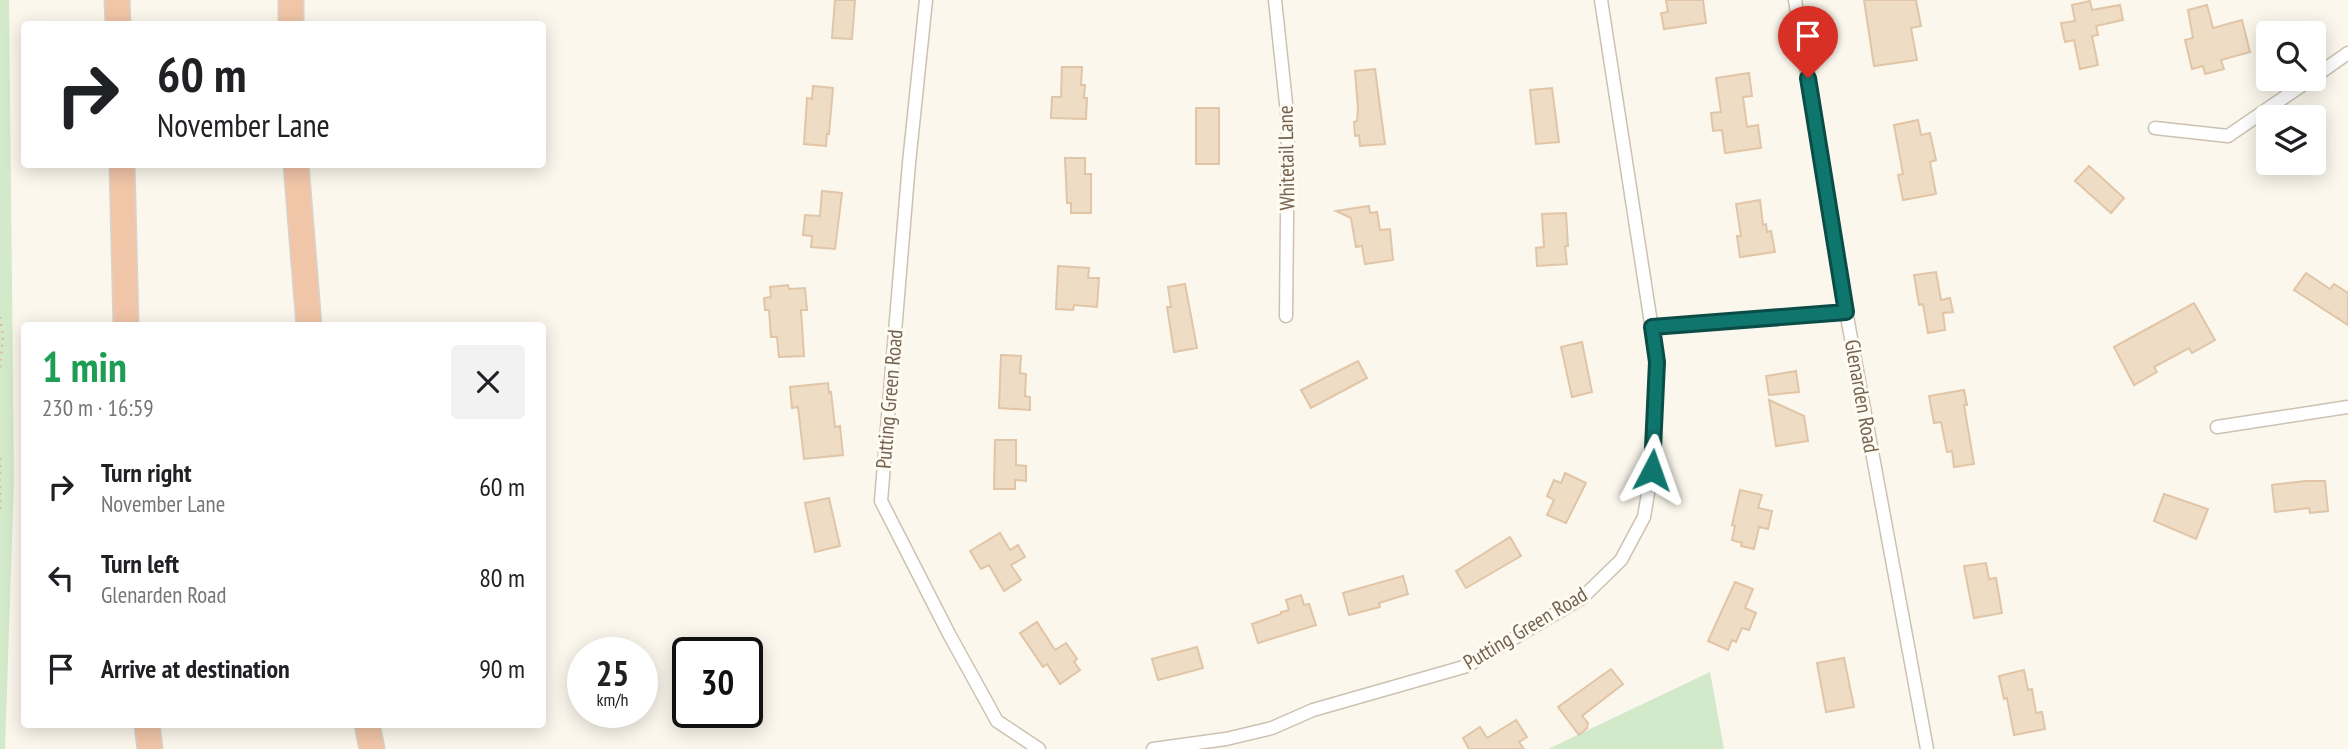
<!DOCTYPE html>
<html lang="en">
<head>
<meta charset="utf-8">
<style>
  :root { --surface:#fff; --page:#f2f2f2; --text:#202124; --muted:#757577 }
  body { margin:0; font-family:"PT Sans Narrow",sans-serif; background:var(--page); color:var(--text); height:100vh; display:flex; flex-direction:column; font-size:26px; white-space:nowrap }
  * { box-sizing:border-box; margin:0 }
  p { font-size:23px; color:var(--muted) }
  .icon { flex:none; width:38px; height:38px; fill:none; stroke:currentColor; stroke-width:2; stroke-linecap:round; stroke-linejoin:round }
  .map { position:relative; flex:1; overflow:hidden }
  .sheet { position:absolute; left:21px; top:322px; width:525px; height:406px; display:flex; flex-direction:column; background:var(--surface); border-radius:7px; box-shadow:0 4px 18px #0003 }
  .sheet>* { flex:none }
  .top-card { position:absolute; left:21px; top:21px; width:525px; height:147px; border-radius:7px; box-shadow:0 4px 18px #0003; background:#fff; color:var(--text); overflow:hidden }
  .fabs { position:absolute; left:2256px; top:21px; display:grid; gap:14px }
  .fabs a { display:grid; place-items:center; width:70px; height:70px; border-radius:7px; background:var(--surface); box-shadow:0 4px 18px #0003; font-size:35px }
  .speed { position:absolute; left:567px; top:637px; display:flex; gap:14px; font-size:35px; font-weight:700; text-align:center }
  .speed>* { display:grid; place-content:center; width:91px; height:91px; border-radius:50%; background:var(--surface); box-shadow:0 4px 18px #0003; line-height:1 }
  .speed small { font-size:18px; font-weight:400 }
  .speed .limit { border:4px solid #111; border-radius:10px; background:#fff; color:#111 }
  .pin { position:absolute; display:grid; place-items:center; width:60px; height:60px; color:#fff; margin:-72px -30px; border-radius:50% 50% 50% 0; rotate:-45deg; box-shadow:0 0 7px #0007 }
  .pin .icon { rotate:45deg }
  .me { position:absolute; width:77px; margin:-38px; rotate:4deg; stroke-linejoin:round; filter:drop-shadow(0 0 5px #0008) }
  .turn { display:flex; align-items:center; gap:24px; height:147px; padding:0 21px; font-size:32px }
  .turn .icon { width:91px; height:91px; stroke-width:2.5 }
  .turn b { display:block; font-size:49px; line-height:60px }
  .round { display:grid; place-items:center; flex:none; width:74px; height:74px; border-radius:7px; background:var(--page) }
  .overview { display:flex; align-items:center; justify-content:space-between; height:119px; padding:0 21px }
  h1 { font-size:42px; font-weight:700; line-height:52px; color:#1e9e55 }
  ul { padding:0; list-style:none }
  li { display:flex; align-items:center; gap:21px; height:91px; padding:0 21px }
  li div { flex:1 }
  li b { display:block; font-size:26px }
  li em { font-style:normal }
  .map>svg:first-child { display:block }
  .green { fill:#d2e9ca }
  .building { fill:#efdcc5; stroke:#e1c5a6; stroke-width:2 }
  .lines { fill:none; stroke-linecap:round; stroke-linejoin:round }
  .street-casing { stroke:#cdc1b1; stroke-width:15 }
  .highway-casing { stroke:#d9d3ce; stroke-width:27 }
  .path { stroke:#d5bfa7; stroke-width:2.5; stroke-dasharray:2 5; stroke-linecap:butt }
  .street { stroke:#fff; stroke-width:12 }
  .highway { stroke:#f1c5a7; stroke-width:24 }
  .route-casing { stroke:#0a4d48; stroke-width:18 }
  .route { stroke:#0f766e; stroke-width:12 }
  .labels { text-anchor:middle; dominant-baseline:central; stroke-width:6; stroke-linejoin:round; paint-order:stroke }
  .street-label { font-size:21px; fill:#76624f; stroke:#fefbf2 }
</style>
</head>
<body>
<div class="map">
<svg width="2348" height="749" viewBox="0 0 2348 749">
  <rect width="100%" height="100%" fill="#fbf7ec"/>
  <g class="green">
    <path d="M0 0H9L14 481 5 749H0Z"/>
    <path d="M1710 672 1724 749H1548Z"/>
  </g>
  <g class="building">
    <path d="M835 0H855L852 39 832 38Z"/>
    <path d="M1666 0H1703L1706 23 1664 29 1661 13 1668 12Z"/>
    <path d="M1864 0H1916L1921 26 1911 28 1917 60 1874 66Z"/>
    <path d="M2090 1 2092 10 2120 5 2123 20 2096 26 2098 35 2092 36 2098 65 2080 69 2074 40 2065 42 2061 23 2075 21 2072 5Z"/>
    <path d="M2207 5 2213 28 2242 20 2250 52 2221 60 2224 69 2205 74 2203 66 2192 69 2185 40 2193 38 2188 10Z"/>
    <path d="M1062 67H1082L1081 85H1085L1084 98H1087L1086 119 1051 118 1052 97H1061Z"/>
    <path d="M1375 69 1385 144 1360 146 1359 135 1355 136 1354 122 1357 121 1358 109 1355 71Z"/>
    <path d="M1749 73 1752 96 1743 97 1747 127 1758 125 1761 148 1725 153 1722 130 1713 131 1711 113 1721 112 1716 78Z"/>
    <path d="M813 86 833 88 829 134H827L826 146 804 144 807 98 812 99Z"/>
    <path d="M1552 88 1559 142 1536 144 1530 90Z"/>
    <rect x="1196" y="108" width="23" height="56"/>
    <path d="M1918 120 1921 135 1930 133 1936 160 1930 162 1936 194 1903 200 1898 175 1903 174 1894 125Z"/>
    <path d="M1065 158H1085V174H1091V213H1071V203H1067Z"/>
    <path d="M2089 166 2124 198 2111 213 2075 181Z"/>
    <path d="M822 191 842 193 835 249 811 247 812 236 803 235 805 215 820 216Z"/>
    <path d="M1760 200 1763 225 1766 224 1767 232 1771 231 1775 252 1740 257 1737 236H1741L1736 204Z"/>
    <path d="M1369 206 1370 213 1377 212 1380 230 1390 229 1393 260 1365 264 1362 246 1356 247 1351 218 1336 211Z"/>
    <path d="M1566 213 1568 246H1565L1567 264 1537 266 1536 248 1544 247 1542 214Z"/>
    <path d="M1058 266 1089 268 1088 278H1099L1097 307 1074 305 1073 310 1056 309Z"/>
    <path d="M1936 272 1941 300 1950 298 1953 312 1943 313 1945 330 1928 333 1923 304 1919 305 1914 275Z"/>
    <path d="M2306 273 2330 289 2334 284 2348 293V325L2294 290Z"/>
    <path d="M1185 284 1197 348 1174 352 1167 307H1171L1168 287Z"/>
    <path d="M788 285 789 289 805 288 807 310H801L804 356 779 357 777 337H771L769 310H765L764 298 771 297 770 287Z"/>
    <path d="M2194 303 2215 340 2192 353 2189 348 2154 367 2157 372 2134 385 2114 347Z"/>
    <path d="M1582 342 1592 392 1572 397 1561 347Z"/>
    <path d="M1001 355 1021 356 1020 373 1026 374 1025 396 1030 397V410L999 408Z"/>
    <path d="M1358 361 1367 378 1311 408 1301 390Z"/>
    <path d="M1796 371 1799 392 1769 395 1766 376Z"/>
    <path d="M828 383 829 393 831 392 835 427 840 426 843 455 804 459 798 407 792 408 790 387Z"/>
    <path d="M1964 390 1967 405H1964L1974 464 1954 467 1952 451 1947 452 1941 422 1934 423 1929 396Z"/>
    <path d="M1769 400 1804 416 1808 441 1776 446Z"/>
    <path d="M995 440H1016V465L1026 466V481L1015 480V489H994Z"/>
    <path d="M1565 473 1586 483 1566 523 1547 515 1554 500 1547 496 1554 480 1561 483Z"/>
    <path d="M2306 481H2325L2328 511 2310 513 2309 508 2275 512 2272 485Z"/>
    <path d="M1740 490 1762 495 1758 508 1772 511 1768 529 1759 527 1754 549 1741 546 1742 543 1732 540 1735 526 1732 525Z"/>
    <path d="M2164 494 2208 509 2196 539 2154 521Z"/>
    <path d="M829 498 840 546 815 552 805 503Z"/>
    <path d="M1000 533 1010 550 1018 545 1025 557 1011 565 1021 580 1004 591 989 565 981 569 970 551Z"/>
    <path d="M1510 537 1521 556 1466 588 1456 571Z"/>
    <path d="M1986 563 1989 579 1996 578 2002 613 1974 618 1964 566Z"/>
    <path d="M1403 576 1408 594 1379 603 1380 607 1349 615 1343 593Z"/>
    <path d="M1735 582 1753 589 1745 608 1756 613 1749 630 1742 628 1736 642 1732 640 1728 650 1708 641Z"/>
    <path d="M1301 595 1304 605 1309 604 1316 625 1258 643 1252 624 1281 614V612L1289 610 1286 600Z"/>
    <path d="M1037 622 1055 650 1066 643 1077 659 1074 662 1080 670 1060 684 1047 664 1043 667 1020 633Z"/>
    <path d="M1197 647 1203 668 1158 680 1152 659Z"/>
    <path d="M1844 658 1854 707 1826 712 1817 663Z"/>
    <path d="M1611 669 1623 684 1582 716 1588 723 1587 728 1579 735 1558 707Z"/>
    <path d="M2024 670 2028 690 2032 689 2036 713 2042 712 2045 729 2014 735 2007 698 2004 699 1999 676Z"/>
    <path d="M1516 720 1527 737 1519 742 1524 749H1469L1463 738 1480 727 1487 738Z"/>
  </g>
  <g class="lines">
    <g class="street-casing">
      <g id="street">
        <path d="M926 0 909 163 881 501 949 634 997 721 1039 749"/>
        <path d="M1275 0 1288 122 1286 316"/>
        <path d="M1795 0 1846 311 1927 749"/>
        <path d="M2314 77 2348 53"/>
        <path d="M2155 128 2228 136 2311 79"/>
        <path d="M1652 327 1846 311"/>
        <path d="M2217 427 2348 407"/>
        <path d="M1153 749 1226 739 1272 728 1313 710 1467 666 1582 598 1621 560 1644 517 1652 470 1657 362 1601 0"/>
      </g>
    </g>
    <g class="highway-casing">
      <g id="highway">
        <path d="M117 0 118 24"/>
        <path d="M291 0V24"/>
        <path d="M122 164 126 326"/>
        <path d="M296 164 309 326"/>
        <path d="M147 724 150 749"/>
        <path d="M367 724 372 749"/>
      </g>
    </g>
    <g class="path">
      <path d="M0 317 3 336 0 368"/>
      <path d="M0 458V513"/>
    </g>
    <use href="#street" class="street"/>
    <use href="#highway" class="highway"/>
  </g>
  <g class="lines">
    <g class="route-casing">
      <path id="route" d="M1652 470 1657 362 1652 327 1846 312 1808 78"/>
    </g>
    <use href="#route" class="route"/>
  </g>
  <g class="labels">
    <g class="street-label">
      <text transform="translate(1286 158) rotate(-91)">Whitetail Lane</text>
      <text transform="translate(1862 396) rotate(80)">Glenarden Road</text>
      <text transform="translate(889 399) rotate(-85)">Putting Green Road</text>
      <text transform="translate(1525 628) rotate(-31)">Putting Green Road</text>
    </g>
  </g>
</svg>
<div class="fabs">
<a><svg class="icon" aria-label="search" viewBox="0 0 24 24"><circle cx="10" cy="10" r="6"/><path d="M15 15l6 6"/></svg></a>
<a><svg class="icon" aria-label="layers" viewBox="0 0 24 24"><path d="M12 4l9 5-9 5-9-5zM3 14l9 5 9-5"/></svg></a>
</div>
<div class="speed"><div>25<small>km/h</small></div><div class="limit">30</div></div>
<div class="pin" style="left:1808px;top:78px;background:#d93025"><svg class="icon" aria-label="arrive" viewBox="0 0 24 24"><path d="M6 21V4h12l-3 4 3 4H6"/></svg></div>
<svg class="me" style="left:1652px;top:470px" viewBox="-20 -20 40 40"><path d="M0-17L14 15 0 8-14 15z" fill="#0f766e" stroke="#fff" stroke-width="4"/></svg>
<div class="top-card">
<div class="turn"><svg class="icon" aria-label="right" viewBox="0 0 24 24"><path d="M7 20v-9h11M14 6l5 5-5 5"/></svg><div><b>60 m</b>November Lane</div></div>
</div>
<section class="sheet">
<div class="overview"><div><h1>1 min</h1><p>230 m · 16:59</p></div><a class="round"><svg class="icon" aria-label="close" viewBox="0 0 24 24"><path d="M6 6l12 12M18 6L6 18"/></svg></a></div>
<ul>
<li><svg class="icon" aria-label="right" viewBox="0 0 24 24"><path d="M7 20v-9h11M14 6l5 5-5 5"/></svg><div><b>Turn right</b><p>November Lane</p></div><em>60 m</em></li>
<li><svg class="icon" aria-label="left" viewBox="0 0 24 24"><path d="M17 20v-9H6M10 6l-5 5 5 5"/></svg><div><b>Turn left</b><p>Glenarden Road</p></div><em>80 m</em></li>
<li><svg class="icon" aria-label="arrive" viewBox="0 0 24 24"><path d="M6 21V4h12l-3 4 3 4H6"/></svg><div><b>Arrive at destination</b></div><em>90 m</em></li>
</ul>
</section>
</div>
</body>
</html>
